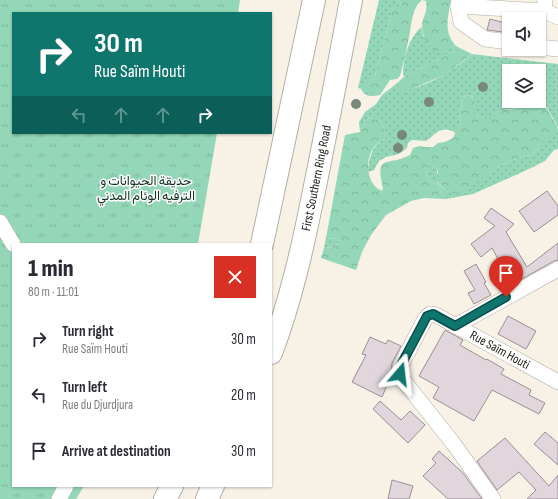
<!DOCTYPE html>
<html lang="en">
<head>
<meta charset="utf-8">
<style>
  :root { --surface:#fff; --page:#f7f7f7; --text:#2b2b33; --muted:#7c7c81 }
  body { margin:0; font-family:"Sofia Sans Condensed",Vazirmatn,sans-serif; background:var(--page); color:var(--text); height:100vh; display:flex; flex-direction:column; font-size:15px; white-space:nowrap }
  * { box-sizing:border-box; margin:0 }
  p { font-size:13px; color:var(--muted) }
  .icon { flex:none; width:22px; height:22px; fill:none; stroke:currentColor; stroke-width:2; stroke-linecap:round; stroke-linejoin:round }
  .map { position:relative; flex:1; overflow:hidden }
  .side { position:absolute; left:12px; top:243px; width:260px; height:244px; display:flex; flex-direction:column; background:var(--surface); border-radius:0px; box-shadow:0 1px 3px #0004 }
  .side>* { flex:none }
  .guide { position:absolute; left:12px; top:12px; width:260px; height:122px; border-radius:0px; box-shadow:0 1px 3px #0004; background:#0f766e; color:#fff; overflow:hidden }
  .tools { position:absolute; left:502px; top:12px; display:grid; gap:8px }
  .tools a { display:grid; place-items:center; width:44px; height:44px; border-radius:0px; background:var(--surface); box-shadow:0 1px 3px #0004; font-size:20px }
  .pin { position:absolute; display:grid; place-items:center; width:34px; height:34px; color:#fff; margin:-41px -17px; border-radius:50% 50% 50% 0; rotate:-45deg; box-shadow:0 0 4px #0007 }
  .pin .icon { rotate:45deg }
  .me { position:absolute; width:44px; margin:-22px; rotate:17deg; stroke-linejoin:round; filter:drop-shadow(0 0 3px #0008) }
  .turn { display:flex; align-items:center; gap:14px; height:84px; padding:0 16px; font-size:18px }
  .turn .icon { width:52px; height:52px; stroke-width:2.5 }
  .turn b { display:block; font-size:28px; line-height:34px }
  .lanes { display:flex; align-items:center; height:38px; padding:0 16px; background:#0003; justify-content:center; gap:20px; direction:ltr }
  .lanes .off { opacity:.35 }
  .round { display:grid; place-items:center; flex:none; width:42px; height:42px; border-radius:0px; background:var(--page) }
  .headline { display:flex; align-items:center; justify-content:space-between; height:68px; padding:0 16px }
  h1 { font-size:24px; font-weight:800; line-height:30px }
  ul { padding:0; list-style:none }
  li { display:flex; align-items:center; gap:12px; height:56px; padding:0 16px }
  li div { flex:1 }
  li b { display:block; font-size:15px }
  li em { font-style:normal }
  .map>svg:first-child { display:block }
  .grass { fill:url(#grass-dots) }
  .forest { fill:url(#forest-crowns) }
  .park { fill:url(#park-tufts) }
  .building { fill:#e2d6dd; stroke:#9a8f96 }
  .lines { fill:none; stroke-linecap:round; stroke-linejoin:round }
  .minor-casing { stroke:#b5afa5; stroke-width:16 }
  .highway-casing { stroke:#b5afa5; stroke-width:24 }
  .minor { stroke:#fff; stroke-width:15 }
  .highway { stroke:#fff; stroke-width:22 }
  .tree { fill:#78887c }
  .route-casing { stroke:#0a4d48; stroke-width:10 }
  .route { stroke:#0f766e; stroke-width:7 }
  .labels { text-anchor:middle; dominant-baseline:central; stroke-width:3; stroke-linejoin:round; paint-order:stroke }
  .street-label { font-size:13px; fill:#1c1a16; stroke:#fff }
  .park-label { font-size:13px; fill:#113325; stroke:#fff }
</style>
</head>
<body>
<div class="map">
<svg width="558" height="499" viewBox="0 0 558 499">
  <defs>
    <pattern id="grass-dots" width="8" height="8" patternUnits="userSpaceOnUse"><rect width="8" height="8" fill="#94d7b8"/><path d="M2 2h.1M6 6h.1" fill="none" stroke="#7fb89d" stroke-width="1.8" stroke-linecap="round"/></pattern>
    <pattern id="forest-crowns" width="20" height="18" patternUnits="userSpaceOnUse"><rect width="20" height="18" fill="#94d7b8"/><path d="M2 6a3 3 0 1 1 6 0M12 15a3 3 0 1 1 6 0" fill="none" stroke="#7fb89d"/></pattern>
    <pattern id="park-tufts" width="24" height="20" patternUnits="userSpaceOnUse"><rect width="24" height="20" fill="#94d7b8"/><path d="M3 7l-1-3M5 7V3M7 7l1-3M15 17l-1-3M17 17v-4M19 17l1-3" fill="none" stroke="#7fb89d"/></pattern>
  </defs>
  <rect width="100%" height="100%" fill="#f7f1e6"/>
  <g class="grass">
    <path d="M379 0H398L402 4 401 7H393L375 76 372 80 361 89 358 88Z"/>
    <path d="M421 27 423 36 448 48 456 46 460 48 411 73 405 76H403C403 58 408 40 421 27Z"/>
    <path d="M472 54 558 64V127L546 106 535 101H539V71H509V101H525L513 109 503 110 492 113 490 117 485 119 471 113 474 103V98C469 94 467 95 461 98L462 106 459 113 461 120 456 133C441 124 436 134 426 141L412 140 408 143 407 148 399 154 386 157 379 161 374 170 368 172C369 159 372 143 386 139 387 135 385 133 384 129 382 121 379 119 371 117L365 121 360 132 359 122 365 112 376 104 382 95 396 84 399 90C424 90 454 70 472 54Z"/>
    <path d="M558 131V149L554 150 545 161 529 169 473 194 446 199 436 184 428 180 426 174 429 164 437 169V182L446 191 484 177 501 165 516 159 530 155 538 149 540 143Z"/>
    <path d="M326 238 338 239 339 242 334 247 324 248Z"/>
  </g>
  <g class="forest">
    <path d="M398 0H422C410 10 412 27 408 42 406 53 403 65 400 76L397 79 390 80 380 95C372 97 365 97 361 89L369 81 372 80 375 76 393 7 395 6H401L402 4Z"/>
    <path d="M422 0H451C448 18 443 31 456 46 451 47 445 50 441 51 430 52 421 35 422 25 423 15 428 13 426 1Z"/>
    <path d="M460 48 472 54 446 74 410 90 404 92 399 90 396 84 405 76Z"/>
    <path d="M467 95C471 96 474 97 475 102L474 103 476 107V110L473 111 471 113 485 119 489 117C495 106 505 112 514 109 519 107 522 101 527 101 543 100 547 108 554 121 557 125 558 127 558 132L541 143 538 149 530 155 516 159 501 165 474 185 462 191 456 193H449L446 191 436 180 438 172 437 169 429 164 426 174 428 180 436 184 446 199 424 198 411 201 386 215 371 235 362 252 356 270 321 258 324 248 334 247 339 242 338 239 326 238 345 135 360 132 365 121 371 117C379 119 382 121 384 129 385 133 387 135 386 139 365 144 361 182 382 191L383 188C374 152 389 167 410 155L413 148 419 146 425 147H433L438 143 445 142 453 138 461 120 459 113 462 106 461 98Z"/>
  </g>
  <path class="park" d="M0 0H240L238 13H13V133H217L198 244H13V486H84L76 499H0Z"/>
  <g class="building">
    <path d="M490 19 509 24V33L488 30H487Z"/>
    <path d="M547 191 558 206V215L534 232 519 211Z"/>
    <path d="M491 208 514 224 506 232 527 267 558 243V260L554 261 520 280 510 266 504 270 492 248 481 257 471 244 495 226 484 218Z"/>
    <path d="M476 264 486 282 484 283 491 295 474 304 468 293 475 290 464 271Z"/>
    <path d="M508 316 536 331 526 349 498 334Z"/>
    <path d="M445 330 463 340 460 345 486 360 487 359 504 369 501 374 531 390 529 395 545 403 539 414 492 390 474 421 433 398 439 387 419 376Z"/>
    <path d="M370 337 386 344 388 340 401 346 392 363 391 376 382 397 352 382 366 355 362 354Z"/>
    <path d="M380 401 401 420 410 411 425 425 408 443 373 409Z"/>
    <path d="M545 432 558 443V465L534 444Z"/>
    <path d="M505 438 549 486 558 475V499H527L536 490 519 472 497 490 477 461Z"/>
    <path d="M439 451 463 473 482 499H448L423 476 436 463 432 459Z"/>
    <path d="M392 480 413 486 409 499H388Z"/>
  </g>
  <g class="lines">
    <g class="minor-casing">
      <g id="minor">
        <path d="M459 0 458 6 461 22 485 39 509 42"/>
        <path d="M458 6 544 11 545 0"/>
        <path d="M544 11 558 17"/>
        <path d="M539 47 558 49"/>
        <path d="M0 222 13 244"/>
        <path d="M455 326 558 269"/>
        <path d="M59 499 66 486"/>
        <path id="s1" d="M493 499 453 443 403 380 400 374V367L425 319 430 314 436 315 558 382"/>
      </g>
    </g>
    <g class="highway-casing">
      <g id="highway">
        <path d="M262 244 314 0"/>
        <path id="s2" d="M271 353C291 300 303 246 314 191 327 128 339 64 351 0"/>
        <path d="M165 499 172 486"/>
        <path d="M207 499 213 486"/>
      </g>
    </g>
    <use href="#minor" class="minor"/>
    <use href="#highway" class="highway"/>
  </g>
  <g class="tree">
    <circle cx="483" cy="87" r="5"/>
    <circle cx="429" cy="102" r="5"/>
    <circle cx="356" cy="104" r="5"/>
    <circle cx="402" cy="135" r="5"/>
    <circle cx="398" cy="148" r="5"/>
  </g>
  <g class="lines">
    <g class="route-casing">
      <path id="route" d="M400 374V367L427 316 433 314 455 326 506 297"/>
    </g>
    <use href="#route" class="route"/>
  </g>
  <g class="labels">
    <g class="street-label">
      <text stroke="none"><textPath href="#s2" startOffset="181">First Southern Ring Road</textPath></text>
      <text stroke="none"><textPath href="#s1" startOffset="303">Rue Saïm Houti</textPath></text>
    </g>
    <g class="park-label">
      <text x="146" y="181">حديقة الحيوانات و<tspan x="146" dy="15">الترفيه الوئام المدني</tspan></text>
    </g>
  </g>
</svg>
<div class="tools">
<a><svg class="icon" aria-label="sound" viewBox="0 0 24 24"><path d="M4 9h4l5-4v14l-5-4H4zM17 9q2 3 0 6"/></svg></a>
<a><svg class="icon" aria-label="layers" viewBox="0 0 24 24"><path d="M12 4l9 5-9 5-9-5zM3 14l9 5 9-5"/></svg></a>
</div>
<div class="pin" style="left:506px;top:297px;background:#d93025"><svg class="icon" aria-label="arrive" viewBox="0 0 24 24"><path d="M6 21V4h12l-3 4 3 4H6"/></svg></div>
<svg class="me" style="left:400px;top:374px" viewBox="-20 -20 40 40"><path d="M0-17L14 15 0 8-14 15z" fill="#0f766e" stroke="#fff" stroke-width="4"/></svg>
<div class="guide">
<div class="turn"><svg class="icon" aria-label="right" viewBox="0 0 24 24"><path d="M7 20v-9h11M14 6l5 5-5 5"/></svg><div><b>30 m</b>Rue Saïm Houti</div></div>
<div class="lanes"><svg class="icon off" aria-label="left" viewBox="0 0 24 24"><path d="M17 20v-9H6M10 6l-5 5 5 5"/></svg><svg class="icon off" aria-label="ahead" viewBox="0 0 24 24"><path d="M12 20V5M6 11l6-6 6 6"/></svg><svg class="icon off" aria-label="ahead" viewBox="0 0 24 24"><path d="M12 20V5M6 11l6-6 6 6"/></svg><svg class="icon" aria-label="right" viewBox="0 0 24 24"><path d="M7 20v-9h11M14 6l5 5-5 5"/></svg></div>
</div>
<section class="side">
<div class="headline"><div><h1>1 min</h1><p>80 m · 11:01</p></div><a class="round" style="background:#d93025;color:#fff"><svg class="icon" aria-label="close" viewBox="0 0 24 24"><path d="M6 6l12 12M18 6L6 18"/></svg></a></div>
<ul>
<li><svg class="icon" aria-label="right" viewBox="0 0 24 24"><path d="M7 20v-9h11M14 6l5 5-5 5"/></svg><div><b>Turn right</b><p>Rue Saïm Houti</p></div><em>30 m</em></li>
<li><svg class="icon" aria-label="left" viewBox="0 0 24 24"><path d="M17 20v-9H6M10 6l-5 5 5 5"/></svg><div><b>Turn left</b><p>Rue du Djurdjura</p></div><em>20 m</em></li>
<li><svg class="icon" aria-label="arrive" viewBox="0 0 24 24"><path d="M6 21V4h12l-3 4 3 4H6"/></svg><div><b>Arrive at destination</b></div><em>30 m</em></li>
</ul>
</section>
</div>
</body>
</html>
